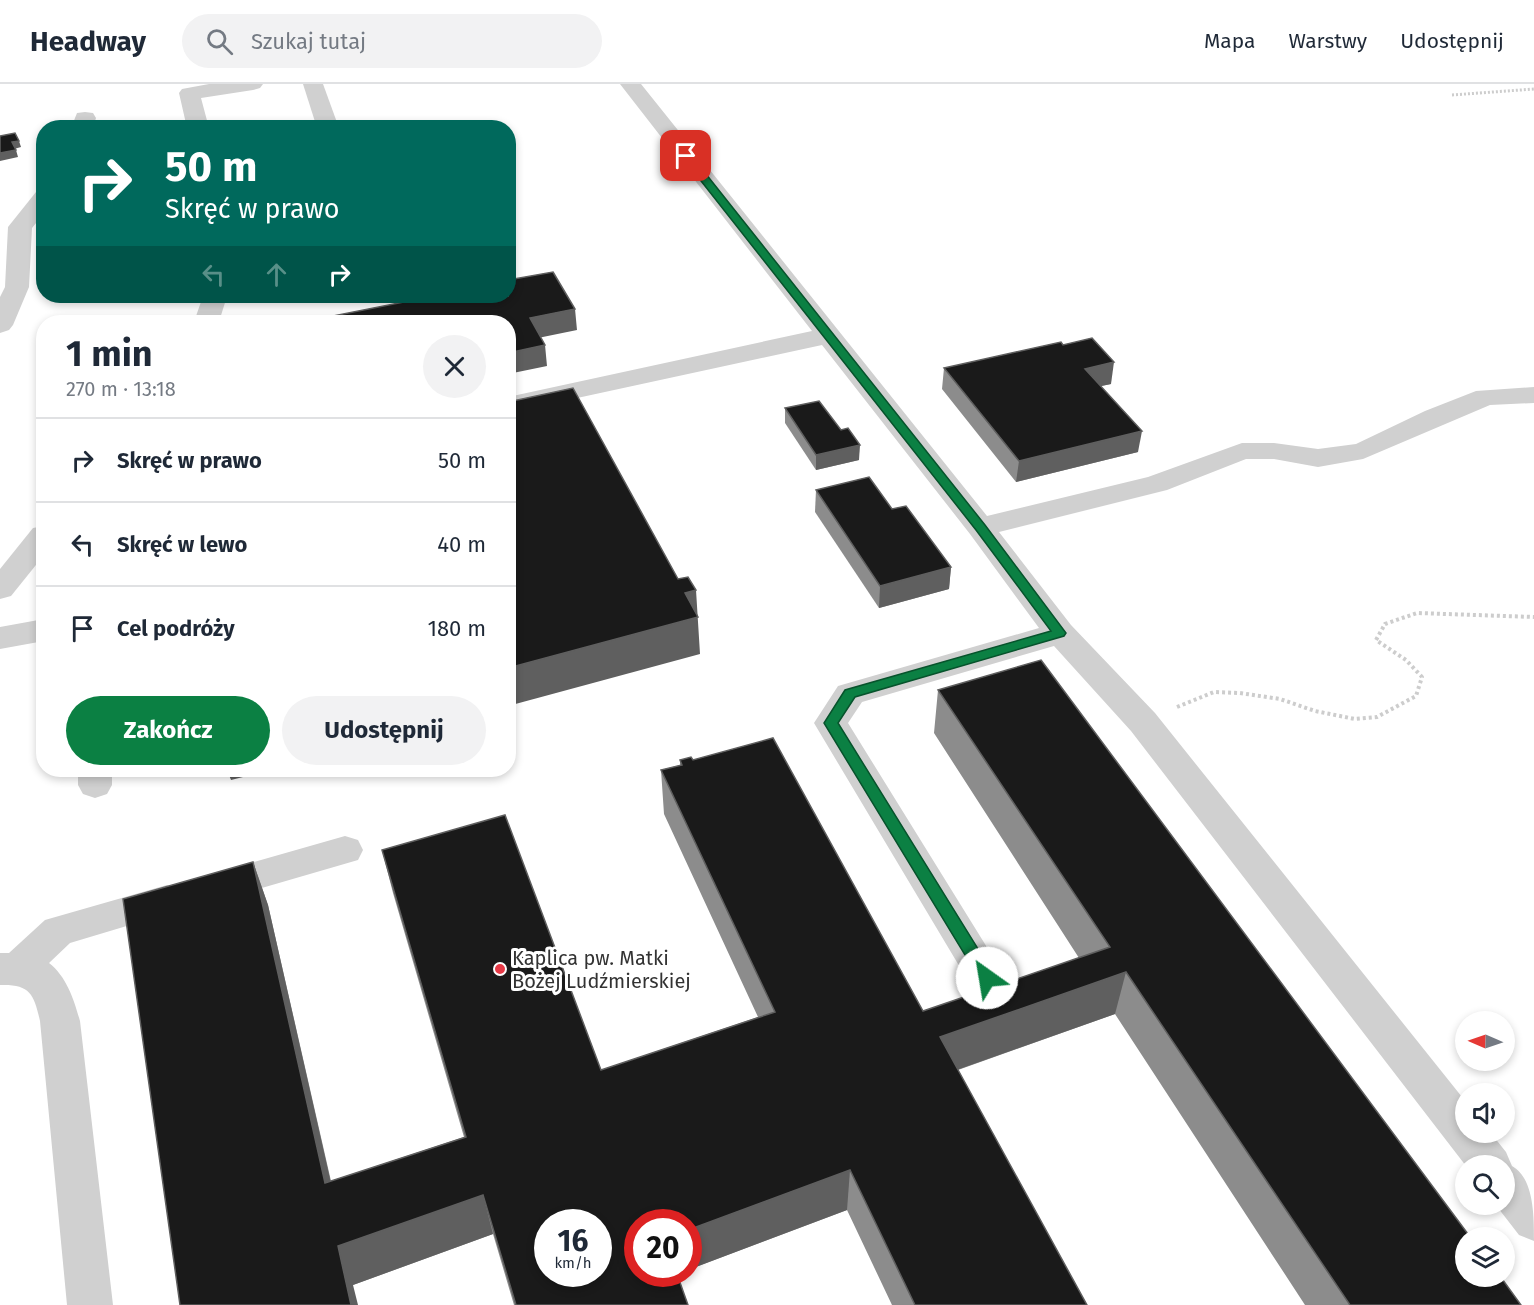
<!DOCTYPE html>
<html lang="pl">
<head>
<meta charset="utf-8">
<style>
  :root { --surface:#fff; --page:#f2f2f3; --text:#1f2937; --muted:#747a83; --line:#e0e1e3; --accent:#0b8043 }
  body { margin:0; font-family:"Fira Sans",sans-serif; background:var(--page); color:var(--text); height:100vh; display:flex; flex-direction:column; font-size:22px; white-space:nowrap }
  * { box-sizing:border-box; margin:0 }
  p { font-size:20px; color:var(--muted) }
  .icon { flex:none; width:33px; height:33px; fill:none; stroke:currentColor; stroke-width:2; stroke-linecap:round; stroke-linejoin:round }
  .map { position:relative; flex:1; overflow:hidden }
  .panel { position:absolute; left:36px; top:231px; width:480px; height:462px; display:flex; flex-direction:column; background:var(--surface); border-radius:24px; box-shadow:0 3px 9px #0003 }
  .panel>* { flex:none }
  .top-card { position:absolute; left:36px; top:36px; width:480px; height:183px; border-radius:24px; box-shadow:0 3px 9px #0003; background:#00695c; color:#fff; overflow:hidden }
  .needle { width:39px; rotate:272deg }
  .controls { position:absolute; left:1455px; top:927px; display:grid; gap:12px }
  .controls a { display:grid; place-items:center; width:60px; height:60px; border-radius:50%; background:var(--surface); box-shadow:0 3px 9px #0003; font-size:30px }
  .speed { position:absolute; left:534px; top:1125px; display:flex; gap:12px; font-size:30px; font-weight:700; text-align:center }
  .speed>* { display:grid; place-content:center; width:78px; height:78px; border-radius:50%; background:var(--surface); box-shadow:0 3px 9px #0003; line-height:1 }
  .speed small { font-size:15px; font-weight:400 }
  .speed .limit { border:9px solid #d22; background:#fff; color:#111 }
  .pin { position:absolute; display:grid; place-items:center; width:51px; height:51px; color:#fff; margin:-26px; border-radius:12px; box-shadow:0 3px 9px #0006 }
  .me { position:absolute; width:66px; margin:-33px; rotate:328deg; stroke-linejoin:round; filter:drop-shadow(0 0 4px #0008) }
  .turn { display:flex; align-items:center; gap:21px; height:126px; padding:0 30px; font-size:27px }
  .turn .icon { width:78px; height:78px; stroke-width:2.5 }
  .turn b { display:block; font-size:42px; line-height:51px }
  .lanes { display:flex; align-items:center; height:57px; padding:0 30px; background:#0003; justify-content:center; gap:30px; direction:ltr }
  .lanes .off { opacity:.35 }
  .round { display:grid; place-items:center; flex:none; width:63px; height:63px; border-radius:32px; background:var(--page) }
  .summary { display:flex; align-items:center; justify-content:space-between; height:102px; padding:0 30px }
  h1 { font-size:36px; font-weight:700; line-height:45px }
  .primary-button { display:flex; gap:12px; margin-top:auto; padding:12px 30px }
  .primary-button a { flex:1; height:69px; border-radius:36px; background:var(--accent); color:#fff; font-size:24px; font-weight:700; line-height:69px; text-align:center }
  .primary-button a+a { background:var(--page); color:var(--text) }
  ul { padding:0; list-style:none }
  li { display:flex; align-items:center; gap:18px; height:84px; padding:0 30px; border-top:2px solid var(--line) }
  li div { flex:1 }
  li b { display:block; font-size:22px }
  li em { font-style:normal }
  header { display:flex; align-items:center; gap:36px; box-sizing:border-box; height:84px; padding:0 30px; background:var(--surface); border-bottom:2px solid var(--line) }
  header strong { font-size:28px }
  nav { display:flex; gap:33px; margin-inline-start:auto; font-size:21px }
  .search { width:420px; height:54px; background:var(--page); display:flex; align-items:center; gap:15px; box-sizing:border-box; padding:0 21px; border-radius:33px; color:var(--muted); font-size:22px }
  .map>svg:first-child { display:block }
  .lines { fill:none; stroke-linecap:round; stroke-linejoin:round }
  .path-far1 { stroke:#cdcdcd; stroke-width:3; stroke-dasharray:2 2; stroke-linecap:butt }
  .path { stroke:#cdcdcd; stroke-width:4; stroke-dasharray:3 3; stroke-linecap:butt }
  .minor { fill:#d0d0d0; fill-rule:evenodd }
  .wall { fill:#8c8c8c }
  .shaded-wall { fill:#5f5f5f }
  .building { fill:#1a1a1a; stroke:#5f5f5f; stroke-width:1.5; fill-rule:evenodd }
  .route { fill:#0b8043; stroke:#07532c; stroke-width:1.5 }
  .poi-dot { fill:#e63946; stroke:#fff; stroke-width:2 }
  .labels { text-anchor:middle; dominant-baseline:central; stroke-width:6; stroke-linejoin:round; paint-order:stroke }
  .poi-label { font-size:20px; fill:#333; stroke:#fff; text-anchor:start }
</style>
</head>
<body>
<header>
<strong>Headway</strong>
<div class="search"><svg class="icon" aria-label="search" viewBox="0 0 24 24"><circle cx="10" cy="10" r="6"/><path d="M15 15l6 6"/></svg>Szukaj tutaj</div>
<nav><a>Mapa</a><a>Warstwy</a><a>Udostępnij</a></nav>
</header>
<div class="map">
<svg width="1534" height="1221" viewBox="0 0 1534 1221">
  <rect width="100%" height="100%" fill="#fff"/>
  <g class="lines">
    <path class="path-far1" d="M1452 11 1534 5"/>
    <path class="path" d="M1177 623 1214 608 1240 609 1280 615 1315 627 1355 635 1377 633 1416 612 1422 593 1406 576 1376 556 1385 540 1417 529 1534 533"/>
    <g class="minor">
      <path d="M209 0H263L260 4 253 6 201 14 209 44H187L179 9 182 5Z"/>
      <path d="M303 0H323L339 44H317Z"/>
      <path d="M620 0H641L987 432 1148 393 1242 359H1274L1318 365 1356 360 1425 327 1476 307 1534 303V319L1490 321 1363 375 1318 383 1274 375H1246L1167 406 999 448 1071 541 1155 629 1466 1018V1048H1490L1506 1068 1512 1082C1534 1094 1534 1132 1534 1157L1519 1151 1495 1120H1504V1082H1466L1131 647 1054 562 862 618 848 639 1006 894 1001 905 987 910 973 905 814 639 838 602 1039 544 970 450 822 261 508 329V313L812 247Z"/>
      <path d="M85 28 93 29 96 34 93 44H71L77 29Z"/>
      <path d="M44 106V129L32 144 29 203 13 241 9 246 0 249V213L5 203 8 143 36 108Z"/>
      <path d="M203 212H227L219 238H194Z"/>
      <path d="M44 442V471L11 512 0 515V485L33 444Z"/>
      <path d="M44 535V557L0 565V543Z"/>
      <path d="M78 686H112V701L107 710 95 714 83 710 78 701Z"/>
      <path d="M345 752 358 756 363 766 358 776 214 818 201 813 196 803 201 793Z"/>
      <path d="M167 801 180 806 186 816 180 826 70 859 49 879C67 893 74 916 80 937L113 1221H67L40 937C34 910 30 900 0 901V869H9L45 836Z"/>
    </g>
  </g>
  <g class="wall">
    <path d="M1063 261 1111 300 1101 302 1138 368 1016 398 942 305 944 284Z"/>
    <path d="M785 324 859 376 816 386 785 339Z"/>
    <path d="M816 406 892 425 951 483 949 505 879 524 815 428Z"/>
    <path d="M938 606 1521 1221H1305L1115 930 958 986 1087 1221H892L847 1126 677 1190 688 1221H514L493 1150 353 1201 253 778 268 821 331 1097 464 1053 393 809 382 766 601 986 758 933 664 730 661 686 680 681V676H693L923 927 1079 874 934 649Z"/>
  </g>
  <g class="shaded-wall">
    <path d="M19 57 21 63 14 65 12 58Z"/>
    <path d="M16 66 18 73 0 77V69Z"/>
    <path d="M575 225 577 246 533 255 530 234Z"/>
    <path d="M545 261 547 282 508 290V269Z"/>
    <path d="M1114 278 1111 300 1082 306 1085 285Z"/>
    <path d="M1142 347 1138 368 1016 398 1019 377Z"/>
    <path d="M860 361 859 376 816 386V371Z"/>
    <path d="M951 483 949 505 879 524 880 502Z"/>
    <path d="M696 506 700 570 508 622V584L685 509Z"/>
    <path d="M227 686H271L231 696Z"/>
    <path d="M274 686H296L276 691Z"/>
    <path d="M253 778 268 821 340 1139 325 1099Z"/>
    <path d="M1126 888 1115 930 934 994 940 953Z"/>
    <path d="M850 1086 847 1126 688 1186V1146Z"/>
    <path d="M483 1111 493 1150 353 1201 358 1221H351L338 1162Z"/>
  </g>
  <g class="building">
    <path d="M15 49 19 57 12 58 16 66 0 69V52Z"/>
    <path d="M553 188 575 225 530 234 545 261 508 269V238H336L333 232 434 212H508V196Z"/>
    <path d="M1092 254 1114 278 1085 285 1142 347 1019 377 944 284 1061 258 1063 261Z"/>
    <path d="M573 304 678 495 688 493 696 506 685 509 698 533 508 584V318Z"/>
    <path d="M819 317 841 346 848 344 860 361 816 371 785 324Z"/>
    <path d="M869 393 892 425 906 422 951 483 880 502 816 406Z"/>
    <path d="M1041 576 1471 1154H1466V1192H1500L1521 1221H1350L1126 888 940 953 1087 1221H915L850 1086 688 1146V1138H638V1190H677L688 1221H516L483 1111 338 1162 351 1221H180L123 815 253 778 325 1099 466 1053 382 766 505 731 601 986 775 928 661 686 682 681 680 676 691 673 693 676 773 654 923 927 1110 863 938 606ZM548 1138H598V1190H548Z"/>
  </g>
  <path class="route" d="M686 69 690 70 985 441 1066 549 1064 552 855 613 838 639 993 889 995 894 993 899 987 901 982 899 824 639 845 606 1051 547 976 446 683 74 682 72Z"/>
  <circle class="poi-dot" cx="500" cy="885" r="6"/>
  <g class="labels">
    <g class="poi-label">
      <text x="512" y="874">Kaplica pw. Matki<tspan x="512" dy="23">Bożej Ludźmierskiej</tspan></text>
    </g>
  </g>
</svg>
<div class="controls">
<a><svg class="needle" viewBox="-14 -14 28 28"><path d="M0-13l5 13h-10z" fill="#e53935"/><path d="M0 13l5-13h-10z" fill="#747a83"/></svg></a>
<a><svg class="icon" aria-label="sound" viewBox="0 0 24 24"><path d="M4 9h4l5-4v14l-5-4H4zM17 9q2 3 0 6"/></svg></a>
<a><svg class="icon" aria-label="search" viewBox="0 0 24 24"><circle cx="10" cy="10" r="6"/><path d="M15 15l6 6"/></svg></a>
<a><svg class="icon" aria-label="layers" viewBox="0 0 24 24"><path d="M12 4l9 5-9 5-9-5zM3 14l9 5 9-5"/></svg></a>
</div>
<div class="speed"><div>16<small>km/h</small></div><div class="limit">20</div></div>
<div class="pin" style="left:686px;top:72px;background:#d93025"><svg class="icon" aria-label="arrive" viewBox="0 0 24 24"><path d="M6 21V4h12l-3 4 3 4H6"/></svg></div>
<svg class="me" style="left:987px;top:894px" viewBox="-20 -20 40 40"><circle r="19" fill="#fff"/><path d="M0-13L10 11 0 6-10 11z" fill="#0b8043"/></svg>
<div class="top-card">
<div class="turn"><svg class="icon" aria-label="right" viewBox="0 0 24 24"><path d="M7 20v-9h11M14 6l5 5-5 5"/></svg><div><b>50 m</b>Skręć w prawo</div></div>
<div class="lanes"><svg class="icon off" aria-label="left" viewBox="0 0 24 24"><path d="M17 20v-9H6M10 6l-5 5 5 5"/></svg><svg class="icon off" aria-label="ahead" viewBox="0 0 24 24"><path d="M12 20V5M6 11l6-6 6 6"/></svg><svg class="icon" aria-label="right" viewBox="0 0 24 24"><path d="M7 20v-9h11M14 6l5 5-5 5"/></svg></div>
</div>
<section class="panel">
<div class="summary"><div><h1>1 min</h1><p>270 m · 13:18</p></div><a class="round"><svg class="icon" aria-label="close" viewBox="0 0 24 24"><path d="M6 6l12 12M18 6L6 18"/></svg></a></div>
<ul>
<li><svg class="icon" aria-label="right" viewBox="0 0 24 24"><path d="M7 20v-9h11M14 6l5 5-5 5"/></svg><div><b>Skręć w prawo</b></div><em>50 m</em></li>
<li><svg class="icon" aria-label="left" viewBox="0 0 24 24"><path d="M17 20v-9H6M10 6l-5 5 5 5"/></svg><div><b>Skręć w lewo</b></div><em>40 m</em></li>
<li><svg class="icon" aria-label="arrive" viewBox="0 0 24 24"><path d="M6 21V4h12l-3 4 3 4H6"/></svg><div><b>Cel podróży</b></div><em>180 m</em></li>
</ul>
<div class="primary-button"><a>Zakończ</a><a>Udostępnij</a></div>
</section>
</div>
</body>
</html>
